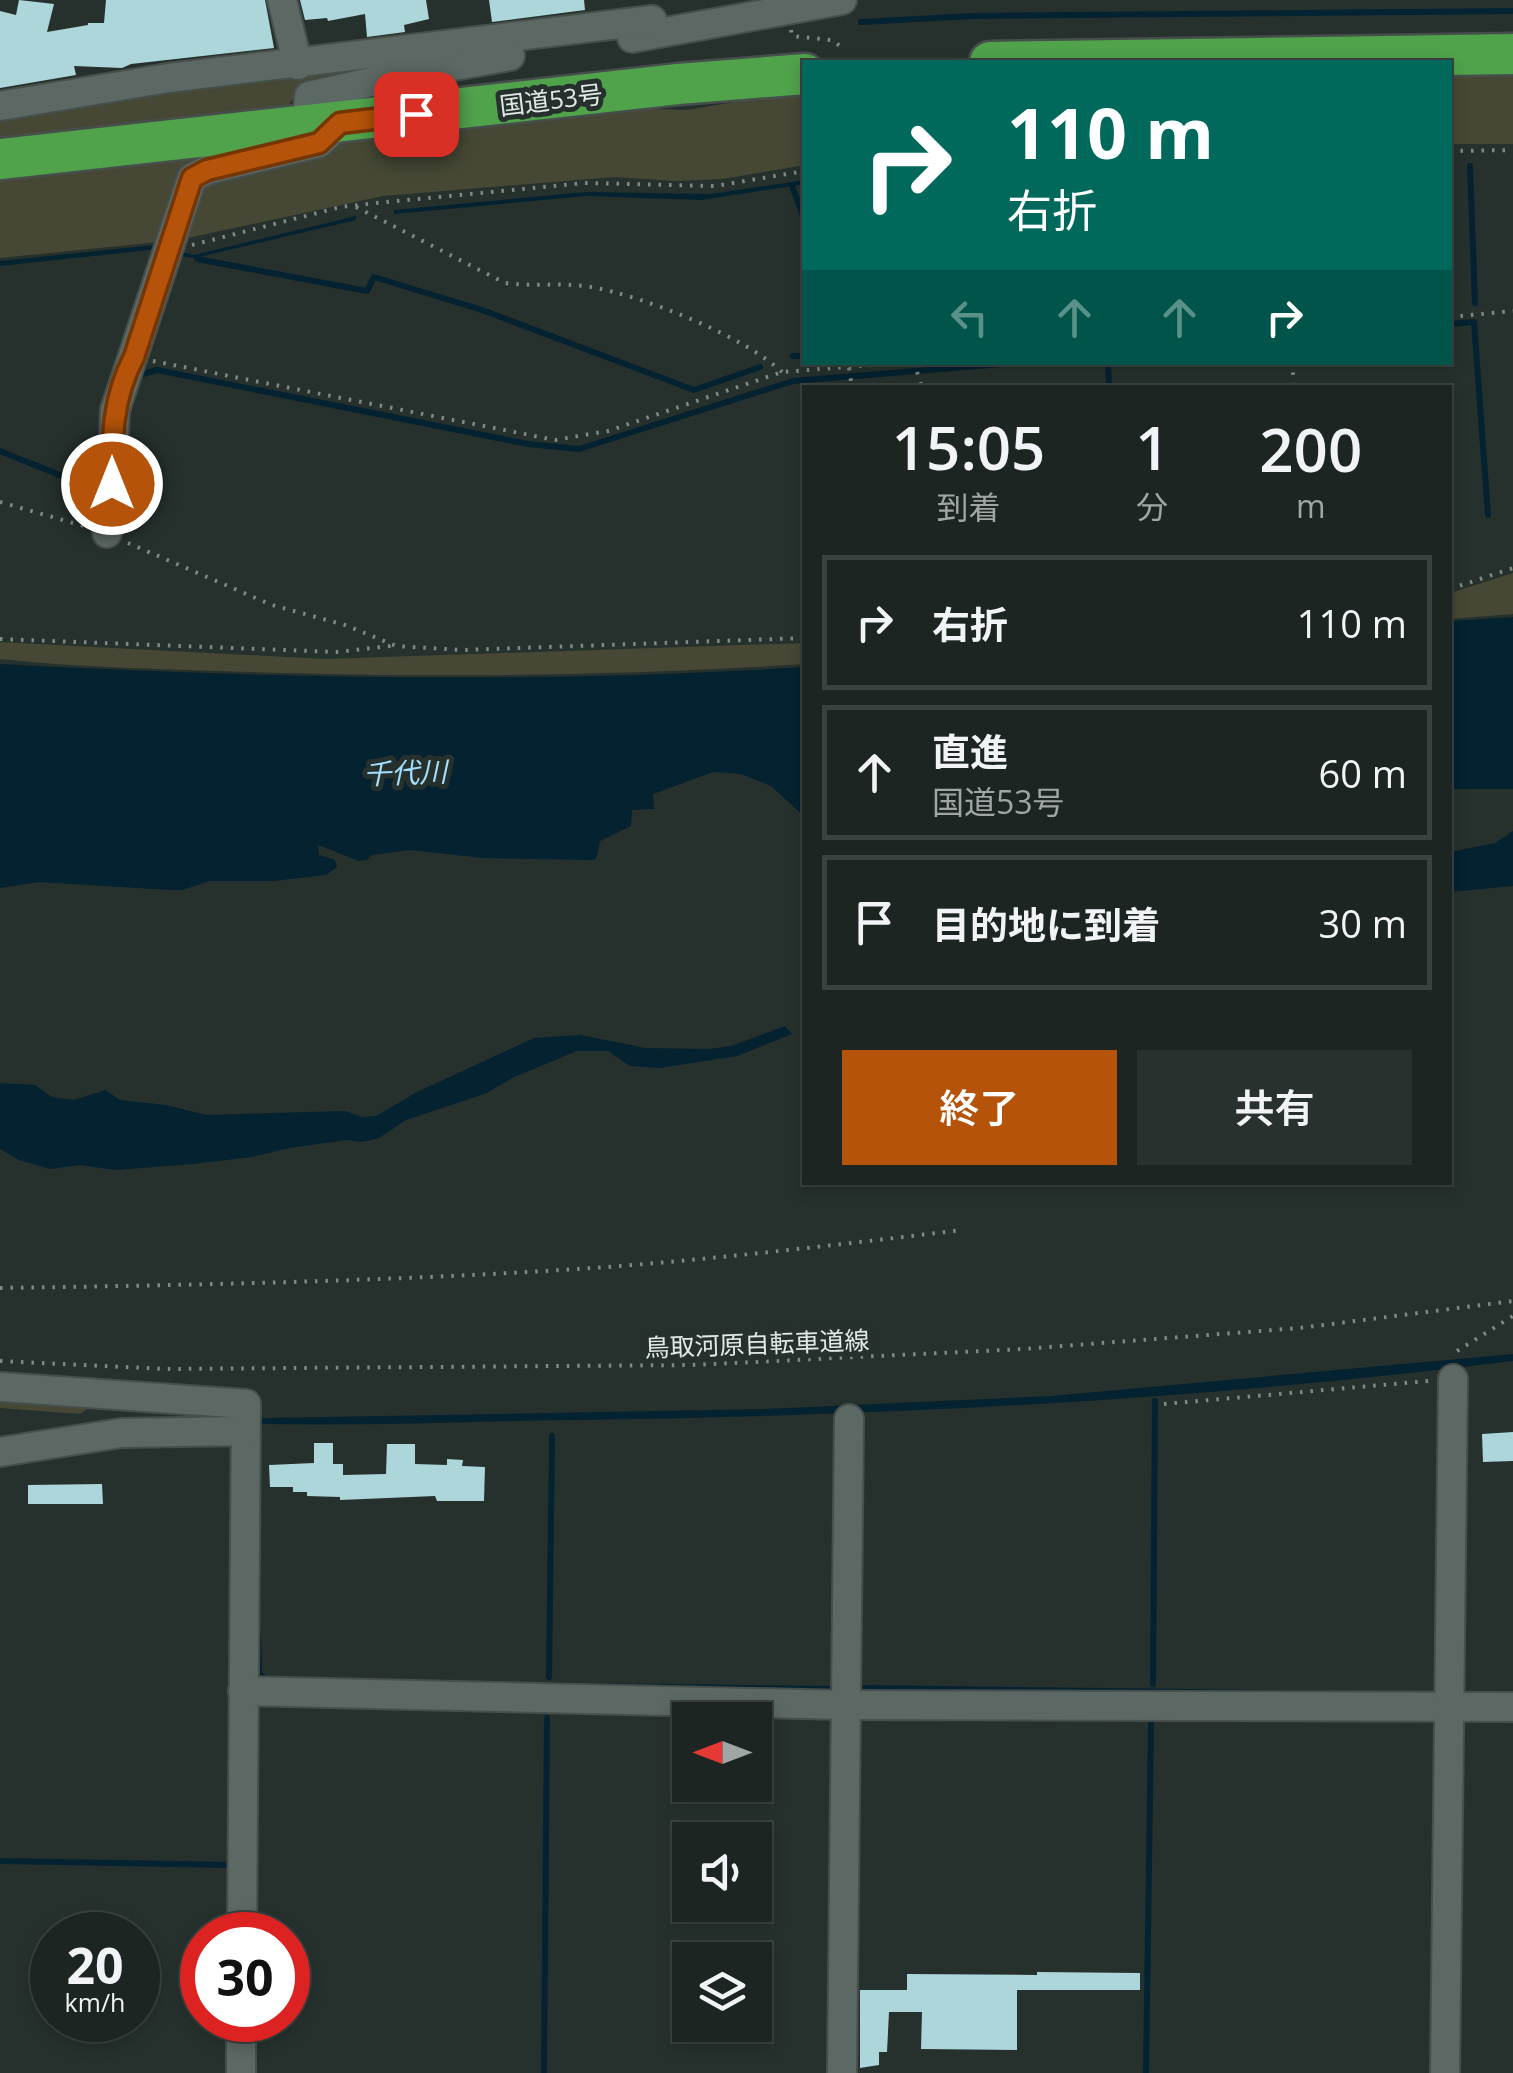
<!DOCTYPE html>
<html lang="ja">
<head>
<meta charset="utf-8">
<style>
  :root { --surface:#1c2522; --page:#29312f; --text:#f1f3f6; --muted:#a0a5a5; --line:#3a4240; --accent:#b45309 }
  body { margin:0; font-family:"Open Sans","Noto Sans JP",sans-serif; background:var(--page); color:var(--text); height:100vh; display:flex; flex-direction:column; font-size:38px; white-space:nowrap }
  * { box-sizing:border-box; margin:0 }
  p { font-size:32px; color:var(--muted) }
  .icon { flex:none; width:55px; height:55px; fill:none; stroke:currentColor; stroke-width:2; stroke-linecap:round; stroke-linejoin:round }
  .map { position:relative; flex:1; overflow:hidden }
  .panel { position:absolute; left:802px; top:385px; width:650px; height:800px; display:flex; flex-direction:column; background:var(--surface); border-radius:0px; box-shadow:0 5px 15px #0003,0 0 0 2px var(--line) }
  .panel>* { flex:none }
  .banner { position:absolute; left:802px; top:60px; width:650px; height:305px; border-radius:0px; box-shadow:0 5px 15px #0003,0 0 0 2px var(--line); background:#00695c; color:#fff; overflow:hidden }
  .needle { width:65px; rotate:270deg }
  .buttons { position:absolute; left:672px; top:1702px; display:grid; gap:20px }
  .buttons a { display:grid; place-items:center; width:100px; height:100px; border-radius:0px; background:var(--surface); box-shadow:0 5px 15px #0003,0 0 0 2px var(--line); font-size:50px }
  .speed { position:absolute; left:30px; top:1912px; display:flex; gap:20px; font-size:50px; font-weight:700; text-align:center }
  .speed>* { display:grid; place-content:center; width:130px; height:130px; border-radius:50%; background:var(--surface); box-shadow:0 5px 15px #0003,0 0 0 2px var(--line); line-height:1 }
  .speed small { font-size:25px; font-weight:400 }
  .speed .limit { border:15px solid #d22; background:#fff; color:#111 }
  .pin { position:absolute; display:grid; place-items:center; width:85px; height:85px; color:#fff; margin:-42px; border-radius:20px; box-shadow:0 5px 15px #0006 }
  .me { position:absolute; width:110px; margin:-55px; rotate:0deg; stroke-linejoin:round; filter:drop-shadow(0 0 8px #0008) }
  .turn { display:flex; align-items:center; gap:35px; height:210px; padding:0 40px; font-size:45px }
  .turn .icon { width:130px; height:130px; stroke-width:2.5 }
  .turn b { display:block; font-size:70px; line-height:85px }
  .lanes { display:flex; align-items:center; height:95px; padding:0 40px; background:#0003; justify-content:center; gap:50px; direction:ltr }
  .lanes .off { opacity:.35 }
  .eta { display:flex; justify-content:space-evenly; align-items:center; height:170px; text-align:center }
  .eta b { font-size:60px; font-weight:600; line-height:70px }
  .action { display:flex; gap:20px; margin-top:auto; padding:20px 40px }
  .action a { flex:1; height:115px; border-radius:0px; background:var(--accent); color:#fff; font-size:40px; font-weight:600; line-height:115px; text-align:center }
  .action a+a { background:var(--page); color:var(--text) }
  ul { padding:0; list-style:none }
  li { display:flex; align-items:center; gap:30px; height:135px; margin:0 20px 15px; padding:0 20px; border:5px solid var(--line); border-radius:0px }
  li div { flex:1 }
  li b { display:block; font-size:38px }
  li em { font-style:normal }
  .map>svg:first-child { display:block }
  .green { fill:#464835 }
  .water { fill:#042230 }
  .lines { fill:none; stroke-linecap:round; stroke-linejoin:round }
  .stream { stroke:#042230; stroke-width:6 }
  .building { fill:#acd6d9 }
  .minor-casing { stroke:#464f4b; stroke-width:32 }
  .highway-casing { stroke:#464f4b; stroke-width:45 }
  .path { stroke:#7f8985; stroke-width:4; stroke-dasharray:2.5 8; stroke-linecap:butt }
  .minor { stroke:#5c6863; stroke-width:28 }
  .highway { stroke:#50a24b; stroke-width:40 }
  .route-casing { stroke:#753606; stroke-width:25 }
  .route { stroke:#b45309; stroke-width:18 }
  .labels { text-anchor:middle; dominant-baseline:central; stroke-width:10; stroke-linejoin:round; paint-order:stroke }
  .street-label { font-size:25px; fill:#e2e9e6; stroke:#26312d }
  .water-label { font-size:28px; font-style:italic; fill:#a2defd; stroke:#26312d }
</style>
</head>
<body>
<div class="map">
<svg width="1513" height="2073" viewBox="0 0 1513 2073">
  <rect width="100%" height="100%" fill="#26312d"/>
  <g class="green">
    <path d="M573 41 414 68 297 92 287 108 0 137V112Z"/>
    <path d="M1513 74V144H1450V75Z"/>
    <path d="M805 96V165L722 179 675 181 614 177 383 196 183 239 197 184 332 140 620 108 687 110 753 99Z"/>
    <path d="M275 142 214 163 169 241 0 258V172Z"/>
    <path d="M1513 573V614L1450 619V593Z"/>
    <path d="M0 642 325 659 805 643V664C620 676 435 678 250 672 167 669 83 668 0 659Z"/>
    <path d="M0 1393 93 1405 80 1414 0 1408Z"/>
  </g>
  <g class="water">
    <path d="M805 180V184L702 200 586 196 394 214V210L586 192 711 194Z"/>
    <path d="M356 216V220L195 258 180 256 181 252 194 255Z"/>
    <path d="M155 245 158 249 0 266V261Z"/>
    <path d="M1513 617V789H1450V621Z"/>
    <path d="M0 664C268 678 536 684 805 667V817L771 786 741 774 713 772 653 794 654 809 632 810 631 826 600 841 596 859 591 860 483 858 410 850 372 855 367 860 359 861 318 845 319 855 335 860 337 867 326 875 273 881H209L183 890H170L39 882 0 888Z"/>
    <path d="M1513 831V886L1450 892V852L1495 843Z"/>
    <path d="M785 1026 792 1034 737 1056 660 1068 630 1066 608 1051H577L512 1078 487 1093 406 1120 379 1138 362 1142 347 1140 289 1148 252 1157 193 1164 115 1170 80 1165 50 1169 19 1160 0 1149V1083L35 1085 52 1097 74 1100 105 1090 120 1100 166 1105 206 1115 345 1111 362 1117 376 1116 417 1092 534 1038 580 1035 646 1048 709 1049 731 1046Z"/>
    <path d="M1513 1354V1361C1201 1400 886 1416 572 1420 436 1422 301 1429 165 1420L764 1409 1051 1396Z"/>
    <path d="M264 1679 833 1686V1693Z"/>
    <path d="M863 1685 1434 1692 1436 1699 858 1692Z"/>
  </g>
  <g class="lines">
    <g class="stream">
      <path d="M861 22 972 16 1513 11"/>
      <path d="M1470 166 1475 303"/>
      <path d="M792 186 805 221"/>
      <path d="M197 259 367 291 374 277 482 310 694 390 760 367"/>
      <path d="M1450 324 1474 322 1488 515"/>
      <path d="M793 356H801L805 348"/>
      <path d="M1108 362 1109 388"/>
      <path d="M139 375 157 370 528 444 579 449 793 381 1028 362"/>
      <path d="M0 451 102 492"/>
      <path d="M258 1636 259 1674 263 1677"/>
      <path d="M549 1677 552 1436"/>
      <path d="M1153 1684 1155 1401"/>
      <path d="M0 1861 234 1865"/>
      <path d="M544 2073 547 1718"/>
      <path d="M1146 2073 1151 1724"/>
    </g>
  </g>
  <g class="building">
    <path d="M19 0 54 4 47 32 88 25V23H104L106 0H265L274 48 131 64 122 68 74 66 76 75 0 88V11L16 15Z"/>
    <path d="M300 0H426L429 19 404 25 405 32 367 37 365 14 328 21 327 18 305 20Z"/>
    <path d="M489 0H584L585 10 492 22Z"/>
    <path d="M1513 1432V1461L1483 1462 1482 1434Z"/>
    <path d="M314 1443H333V1464H343V1475L386 1474 387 1444H415V1464L447 1465V1459L463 1460 462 1466 485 1467 484 1501H437L435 1496 340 1500V1497L307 1496V1492H293V1487H270L269 1465 314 1463Z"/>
    <path d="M102 1484 103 1504H28V1485Z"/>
    <path d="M1037 1972 1140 1973V1990H1017V2050L921 2049 922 2012H889L887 2052H879V2065L860 2068V1990H907V1974L1037 1975Z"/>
  </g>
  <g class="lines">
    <g class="minor-casing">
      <g id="minor">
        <path d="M282 0 298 65"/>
        <path d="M632 38 842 0"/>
        <path d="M0 106 168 78 652 20"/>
        <path d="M307 125 309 96 393 77 510 56"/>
        <path d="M107 533 111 519 115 410 192 178 207 170 319 143 340 123"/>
        <path d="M0 1387 246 1404 242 1935"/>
        <path d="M0 1452 121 1433 245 1431"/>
        <path d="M243 1691 844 1705 1513 1707"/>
        <path d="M241 2073V2020"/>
        <path d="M842 2073 849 1419"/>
        <path d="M1445 2073 1453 1379"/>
      </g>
    </g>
    <g class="highway-casing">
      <g id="highway">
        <path d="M990 62 1513 54"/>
        <path d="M0 159 678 84 805 74"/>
      </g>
    </g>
    <g class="path">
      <path d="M791 30 792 36 831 40 845 49"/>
      <path d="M1450 151 1513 150"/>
      <path d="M356 207 505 283C534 287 562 282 591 287 643 296 744 336 782 372"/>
      <path d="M192 245 341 207 377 203 585 183 715 186 805 171"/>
      <path d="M1450 317 1513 311"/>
      <path d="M153 361 555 440 608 431 782 372 911 362"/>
      <path d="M914 362 922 388"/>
      <path d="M1292 362 1294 388"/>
      <path d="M849 368 852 388"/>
      <path d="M0 502 87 527"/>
      <path d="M128 543 272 605 345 625 396 646 462 650 805 638"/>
      <path d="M1450 589 1513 568"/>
      <path d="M0 639 336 652 391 646"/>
      <path d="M0 1288C202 1285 405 1281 607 1267 726 1258 844 1244 962 1230"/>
      <path d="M1457 1351 1513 1316"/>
      <path d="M0 1361 166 1369 692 1365 1023 1349 1300 1328 1513 1301"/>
      <path d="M1164 1404 1428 1381"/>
    </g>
    <use href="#minor" class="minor"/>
    <use href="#highway" class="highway"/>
  </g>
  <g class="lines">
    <g class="route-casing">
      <path id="route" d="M112 484C112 439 112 398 134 357L192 178 207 170 319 143 340 123 416 114"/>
    </g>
    <use href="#route" class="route"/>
  </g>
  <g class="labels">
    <g class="street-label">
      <text transform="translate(551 99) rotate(-7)">国道53号</text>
      <text transform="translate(757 1343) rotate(-2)">鳥取河原自転車道線</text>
    </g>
    <g class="water-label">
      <text transform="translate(405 772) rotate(-2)">千代川</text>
    </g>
  </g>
</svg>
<div class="buttons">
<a><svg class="needle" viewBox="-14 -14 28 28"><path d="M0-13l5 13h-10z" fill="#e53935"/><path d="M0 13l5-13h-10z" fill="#a0a5a5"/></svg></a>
<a><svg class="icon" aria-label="sound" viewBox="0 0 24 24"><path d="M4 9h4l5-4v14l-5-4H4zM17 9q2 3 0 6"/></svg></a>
<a><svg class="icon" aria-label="layers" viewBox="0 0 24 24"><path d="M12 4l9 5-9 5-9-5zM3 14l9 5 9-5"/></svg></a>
</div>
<div class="speed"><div>20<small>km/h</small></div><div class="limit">30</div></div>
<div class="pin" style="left:416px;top:114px;background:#d93025"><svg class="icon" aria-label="arrive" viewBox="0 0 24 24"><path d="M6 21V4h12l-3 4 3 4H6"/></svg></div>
<svg class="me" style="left:112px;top:484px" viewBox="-20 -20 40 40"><circle r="17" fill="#b45309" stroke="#fff" stroke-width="3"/><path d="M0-11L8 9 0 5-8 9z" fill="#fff"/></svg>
<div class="banner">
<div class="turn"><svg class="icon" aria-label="right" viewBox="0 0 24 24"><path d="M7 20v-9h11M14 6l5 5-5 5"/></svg><div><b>110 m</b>右折</div></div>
<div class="lanes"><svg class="icon off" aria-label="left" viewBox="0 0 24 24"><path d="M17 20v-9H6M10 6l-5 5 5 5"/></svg><svg class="icon off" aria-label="ahead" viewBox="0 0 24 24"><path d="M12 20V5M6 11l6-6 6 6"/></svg><svg class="icon off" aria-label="ahead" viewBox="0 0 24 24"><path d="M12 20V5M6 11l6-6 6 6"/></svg><svg class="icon" aria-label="right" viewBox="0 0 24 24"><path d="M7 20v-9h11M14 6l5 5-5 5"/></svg></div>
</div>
<section class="panel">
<div class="eta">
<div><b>15:05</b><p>到着</p></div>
<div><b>1</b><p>分</p></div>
<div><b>200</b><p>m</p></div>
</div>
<ul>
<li><svg class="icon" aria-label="right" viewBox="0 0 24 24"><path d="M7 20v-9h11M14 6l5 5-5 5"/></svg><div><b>右折</b></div><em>110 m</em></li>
<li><svg class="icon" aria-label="ahead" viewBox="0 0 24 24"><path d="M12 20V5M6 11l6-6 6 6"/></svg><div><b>直進</b><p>国道53号</p></div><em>60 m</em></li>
<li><svg class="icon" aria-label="arrive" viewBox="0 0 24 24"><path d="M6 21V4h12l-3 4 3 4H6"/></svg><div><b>目的地に到着</b></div><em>30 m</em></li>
</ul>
<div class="action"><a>終了</a><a>共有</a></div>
</section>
</div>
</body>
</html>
